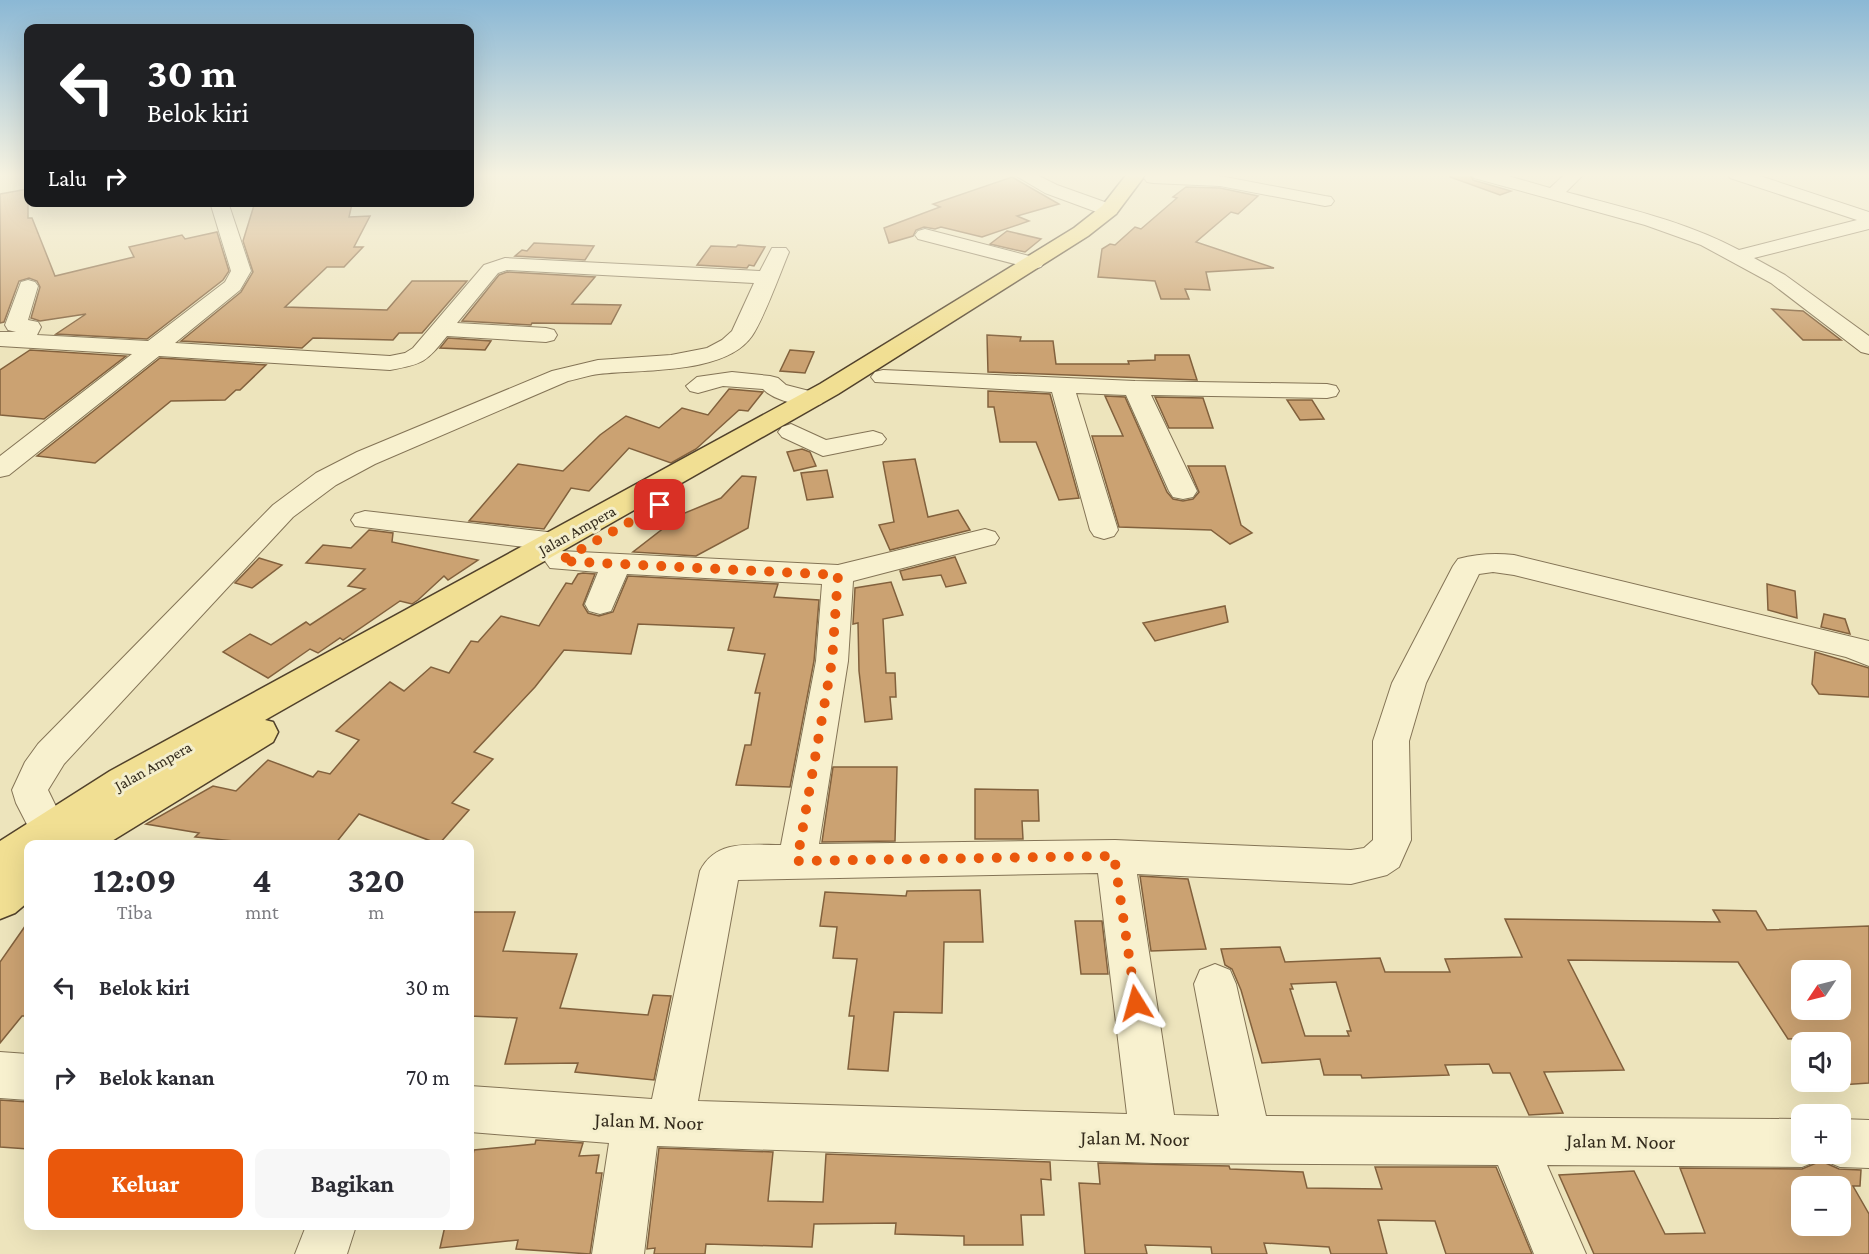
<!DOCTYPE html>
<html lang="id">
<head>
<meta charset="utf-8">
<style>
  :root { --surface:#fff; --page:#f7f7f7; --text:#2b2b33; --muted:#7c7c81; --accent:#ea580c }
  body { margin:0; font-family:"Crimson Pro",serif; background:var(--page); color:var(--text); height:100vh; display:flex; flex-direction:column; font-size:22px; white-space:nowrap }
  * { box-sizing:border-box; margin:0 }
  p { font-size:20px; color:var(--muted) }
  .icon { flex:none; width:33px; height:33px; fill:none; stroke:currentColor; stroke-width:2; stroke-linecap:round; stroke-linejoin:round }
  .map { position:relative; flex:1; overflow:hidden }
  .details { position:absolute; left:24px; top:840px; width:450px; height:390px; display:flex; flex-direction:column; background:var(--surface); border-radius:12px; box-shadow:0 6px 24px #0002 }
  .details>* { flex:none }
  .hud { position:absolute; left:24px; top:24px; width:450px; height:183px; border-radius:12px; box-shadow:0 6px 24px #0002; background:#202124; color:#fff; overflow:hidden }
  .needle { width:39px; rotate:235deg }
  .controls { position:absolute; left:1791px; top:960px; display:grid; gap:12px }
  .controls a { display:grid; place-items:center; width:60px; height:60px; border-radius:12px; background:var(--surface); box-shadow:0 6px 24px #0002; font-size:30px }
  .pin { position:absolute; display:grid; place-items:center; width:51px; height:51px; color:#fff; margin:-26px; border-radius:12px; box-shadow:0 3px 9px #0006 }
  .me { position:absolute; width:66px; margin:-33px; rotate:352deg; stroke-linejoin:round; filter:drop-shadow(0 0 4px #0008) }
  .turn { display:flex; align-items:center; gap:21px; height:126px; padding:0 24px; font-size:27px }
  .turn .icon { width:78px; height:78px; stroke-width:2.5 }
  .turn b { display:block; font-size:42px; line-height:51px }
  .then { display:flex; align-items:center; height:57px; padding:0 24px; background:#0003; gap:12px; font-size:22px }
  .eta { display:flex; justify-content:space-evenly; align-items:center; height:102px; text-align:center }
  .eta b { font-size:36px; font-weight:700; line-height:42px }
  .cta { display:flex; gap:12px; margin-top:auto; padding:12px 24px }
  .cta a { flex:1; height:69px; border-radius:12px; background:var(--accent); color:#fff; font-size:24px; font-weight:700; line-height:69px; text-align:center }
  .cta a+a { background:var(--page); color:var(--text) }
  ul { padding:0; list-style:none }
  li { display:flex; align-items:center; gap:18px; height:90px; padding:0 24px }
  li div { flex:1 }
  li b { display:block; font-size:22px }
  li em { font-style:normal }
  .map>svg:first-child { display:block }
  .building { fill:#cba272; stroke:#82613d; stroke-width:1.5; fill-rule:evenodd }
  .lines { fill:none; stroke-linecap:round; stroke-linejoin:round }
  .minor-casing { stroke:#847456; stroke-width:2 }
  .major-casing { stroke:#51412b; stroke-width:3 }
  .minor { fill:#f8f1cf; fill-rule:evenodd }
  .major { fill:#f1df93; fill-rule:evenodd }
  .route { stroke:#ea580c; stroke-width:10; stroke-dasharray:0 18 }
  .labels { text-anchor:middle; dominant-baseline:central; stroke-width:6; stroke-linejoin:round; paint-order:stroke }
  .street-label { font-size:16px; fill:#332a1b; stroke:#f4eecc }
  .near-street-label { font-size:20px; fill:#332a1b; stroke:#f4eecc }
</style>
</head>
<body>
<div class="map">
<svg width="1869" height="1254" viewBox="0 0 1869 1254">
  <rect width="100%" height="100%" fill="#ede4bc"/>
  <g class="building">
    <path d="M1450 174H1470L1473 180 1511 191 1500 195 1450 177Z"/>
    <path d="M1012 177 1059 204 1017 216 1029 221 982 237 941 227 935 229 924 227 916 230 913 236 889 243 884 228 940 207 933 204Z"/>
    <path d="M1186 187 1220 188 1258 196 1238 214 1231 212 1196 242 1274 268 1206 272 1210 290 1185 289 1189 299H1161L1155 281 1098 277 1102 249 1110 244 1115 245 1135 227 1141 229 1177 198 1173 197Z"/>
    <path d="M28 189V218H32L55 276 134 257 129 247 182 235 185 239 217 232 229 271 223 280 147 339 56 334 86 314 40 321 31 318 40 287 37 281 29 278 19 281 4 322 0 323V194Z"/>
    <path d="M255 202H346L347 205 352 204 349 217 370 216 354 247H363L344 267H327L285 307 387 310 412 281H467L422 333H399L393 340 313 338 302 348 181 341 241 292 253 272 243 241Z"/>
    <path d="M1007 231 1041 239 1025 252 990 244Z"/>
    <path d="M534 243 594 246 585 260 515 256 522 250 527 251Z"/>
    <path d="M738 245 765 247 754 266 749 265 747 268 697 265 711 246 736 247Z"/>
    <path d="M507 272 595 277 572 304 621 305 611 324 532 323 531 325 462 321 499 275Z"/>
    <path d="M1772 309 1803 311 1841 340H1803Z"/>
    <path d="M987 335 1021 337 1020 341H1053L1056 364H1129L1128 361 1155 360V355H1189L1197 380 988 372Z"/>
    <path d="M448 338 491 341 485 350 440 348Z"/>
    <path d="M30 350 126 356 44 419 0 415V370Z"/>
    <path d="M790 350 814 352 805 373 780 371Z"/>
    <path d="M160 358 266 365 240 390H236L225 400 171 401 95 463 37 456Z"/>
    <path d="M729 389 763 392 748 411 739 410 696 449 671 463 629 448 589 491 571 488 544 529 469 521 518 464 563 471 600 435 626 416 659 428 682 408 708 415Z"/>
    <path d="M988 391 1050 394 1079 498 1059 500 1036 442H1000L994 407H988Z"/>
    <path d="M1105 396 1125 397 1167 492 1173 499 1183 501 1193 499 1199 492 1188 466H1225L1241 525 1252 533 1230 544 1211 530 1119 527 1092 436H1123Z"/>
    <path d="M1155 397 1203 398 1213 428H1169Z"/>
    <path d="M1287 400H1312L1324 419 1300 420Z"/>
    <path d="M802 449 810 452 816 466 794 471 787 452Z"/>
    <path d="M915 459 928 517 958 510 970 530 890 550 879 525 894 522 883 462Z"/>
    <path d="M827 470 833 497 807 500 801 473Z"/>
    <path d="M742 476 756 477 748 528 696 556 633 552 665 527 657 521 679 509 685 513 721 498Z"/>
    <path d="M369 530 393 533 392 542 478 560 448 580 444 576 418 600 412 604 400 601 343 640 340 638 318 653 310 649 268 678 223 652 250 634 271 645 306 622 310 625 365 589 348 586 365 569 306 563 323 545 351 548Z"/>
    <path d="M955 557 966 583 946 587 941 575 903 580 900 571Z"/>
    <path d="M259 558 282 565 252 588 235 583Z"/>
    <path d="M583 573 595 574 583 605 588 613 599 616 613 612 628 576 778 584 774 597 819 600 814 661 790 787 736 785 745 745H751L760 693H755L765 654 728 650 734 628 638 624 631 654 564 650 535 687 474 752 493 759 452 803 469 810 439 844 359 814 335 844H264L195 837 199 833 146 824 213 786 236 791 268 760 313 777 318 771 330 774 359 740 336 731 390 682 404 691 431 667 449 673 471 641 478 642 501 616 539 626 566 583 572 584 578 574Z"/>
    <path d="M891 582 903 615 883 619 886 673H895L896 697H890L892 719 865 722 859 671 858 623 853 624 855 588Z"/>
    <path d="M1767 584 1795 591 1797 618 1768 610Z"/>
    <path d="M1225 606 1228 622 1155 641 1143 623Z"/>
    <path d="M1824 614 1845 619 1850 634 1821 627Z"/>
    <path d="M1815 652 1869 668V697L1819 694 1812 684Z"/>
    <path d="M833 767H897L895 841 822 842Z"/>
    <path d="M975 789 1038 790 1039 821H1022L1023 839H975Z"/>
    <path d="M1140 876 1188 879 1206 949 1151 951Z"/>
    <path d="M980 890 983 942H944L942 1013 894 1012 888 1071 848 1069 854 1016H849L857 959 833 958 837 927 820 926 825 892 906 896 907 891Z"/>
    <path d="M1713 910 1756 911 1767 930 1869 926V1083L1840 1085V1037L1788 1039 1738 962 1568 960 1624 1070 1544 1072 1563 1113 1529 1115 1510 1073H1493L1489 1064 1445 1065 1449 1075 1362 1078 1361 1075H1324L1320 1059 1262 1063 1241 990 1232 969 1225 965 1221 949 1280 947 1285 962 1380 958 1385 972H1450L1445 959 1522 957 1505 919 1720 922ZM1802 970H1840V1010H1802ZM1336 982 1351 1031H1347L1349 1036H1305L1290 989H1293L1291 984Z"/>
    <path d="M470 912H515L503 951 577 954 560 1008 648 1015 653 995 671 996 654 1080 575 1072 578 1063 505 1064 517 1018 470 1016Z"/>
    <path d="M1075 921H1102L1108 974H1081Z"/>
    <path d="M28 922V1016H22L0 1043V962Z"/>
    <path d="M0 1100 28 1102V1149L0 1147Z"/>
    <path d="M536 1140 583 1143 579 1156 599 1155 596 1173H602L590 1254 516 1249 518 1240 440 1248 445 1226H470V1169L474 1150 535 1144Z"/>
    <path d="M659 1148 773 1152 768 1201 823 1202 826 1154 1050 1162 1051 1180 1041 1179 1044 1215H1021L1023 1245H964V1236L895 1234 896 1223 814 1224 812 1247 706 1244 705 1254H654L655 1248 647 1249Z"/>
    <path d="M1821 1161 1839 1169 1861 1170 1860 1186H1853L1869 1214V1254H1594L1559 1175 1634 1171 1665 1234 1705 1233 1680 1168 1802 1169ZM1802 1186H1840V1226H1802Z"/>
    <path d="M1098 1163 1229 1166 1230 1169 1303 1172 1307 1188 1382 1189 1375 1167H1496L1532 1254H1446L1435 1221 1378 1220 1387 1254H1331L1329 1247 1264 1243 1267 1254H1212L1211 1247 1145 1245 1147 1254H1085L1079 1183 1100 1184Z"/>
  </g>
  <g class="lines">
    <g class="minor-casing">
      <g id="minor">
        <path d="M1013 174H1035L1057 185 1116 206 1118 210 1116 214H1102L1045 193Z"/>
        <path d="M1147 174 1220 176 1325 196 1331 197 1334 201 1331 205 1325 206 1220 186 1153 183 1147 182 1144 178Z"/>
        <path d="M1472 174H1501L1550 188 1565 174H1584L1566 192C1625 208 1685 221 1739 250L1857 220 1730 178 1728 174H1754L1869 212V229L1754 258 1785 275 1869 336V354L1861 352 1771 283 1701 245 1645 225 1474 178Z"/>
        <path d="M210 202H228L251 271 240 290 175 343 390 356 405 353 413 348 484 265 505 258 760 271 772 248H786L789 252C779 276 765 316 752 336 725 375 641 369 599 374 589 375 578 379 568 381L375 464 336 485 293 517 64 764 48 790 67 829 61 840 49 844 35 840 16 803 12 790 25 762 38 744 273 505 316 473 357 452 552 371 598 360 671 355 707 348 722 340 732 331 754 283 507 270 498 273 457 323 546 328 554 330 557 335 554 340 546 342 447 336C426 362 424 364 390 370L159 356 9 475 0 477V456L132 354 0 346V332H16L8 330 5 325 21 282 28 280 35 282 38 286 28 320 38 322 41 327 37 335 148 341 225 282 231 271Z"/>
        <path d="M925 229 1041 259 1044 263 1041 267 1034 269 918 239 915 235 918 231Z"/>
        <path d="M883 370 1135 381 1327 384 1336 386 1339 391 1336 396 1327 398 1151 395 1197 491 1193 497 1183 499 1173 497 1169 491 1126 395 1076 393 1118 530 1114 536 1104 539 1094 536 1090 530 1052 392 875 382 871 377 875 372Z"/>
        <path d="M732 372 770 376 778 378 786 385 821 394 824 399 821 404C805 408 774 401 763 389L723 386 698 393 690 391 686 386 697 377Z"/>
        <path d="M791 424 826 440 873 431 882 434 886 439 882 444 823 456 782 437 778 432 782 427Z"/>
        <path d="M365 511 556 533 566 536 570 542 566 548 556 551 355 526 351 520 355 514Z"/>
        <path d="M985 529 995 532 999 538 995 544 853 581 848 661 819 844 1115 840 1351 850 1364 848 1373 840V741L1392 683 1453 566 1458 559C1477 554 1494 553 1514 555L1869 641V666L1846 657 1514 575 1493 572 1479 574 1426 683 1409 741 1411 840 1399 867 1387 875 1351 884 1137 874 1174 1115 1219 1116 1194 984 1200 970 1215 964 1230 970 1236 984 1266 1116 1802 1119V1154H1840V1119L1869 1120V1168L1840 1167 1823 1160 1821 1155 1819 1160 1802 1167 1547 1165 1586 1254H1534L1498 1165 1154 1163 657 1146 644 1254H592L609 1143 470 1132V1086L652 1099 700 871C716 839 750 845 781 845L816 661 822 584 627 574 611 611 600 614 589 611 585 604 598 572 550 568 545 561 550 554 560 551 838 565ZM1098 873 1127 1114 698 1101 738 880Z"/>
        <path d="M0 1052 28 1054V1100L0 1098Z"/>
        <path d="M306 1226H356L347 1254H295Z"/>
      </g>
    </g>
    <g class="major-casing">
      <path id="major" d="M1127 174H1146L1116 214 1088 236 838 394 265 720 273 722 278 732 273 742 107 844H28V902L15 913 0 919V841L110 771 820 384 1074 228 1102 206Z"/>
    </g>
    <use href="#minor" class="minor"/>
    <use href="#major" class="major"/>
  </g>
  <linearGradient id="sky" x2="0" y2="1"><stop stop-color="#8bb8d5"/><stop offset="0.5" stop-color="#f7f3e1"/><stop offset="1" stop-color="#f7f3e1" stop-opacity="0"/></linearGradient>
  <rect width="1869" height="350" fill="url(#sky)"/>
  <g class="lines">
    <path class="route" d="M660 505 560 561 838 575 832 661 797 861 1114 856 1136 1003"/>
  </g>
  <g class="labels">
    <g class="street-label">
      <text transform="translate(577 530) rotate(-29)">Jalan Ampera</text>
      <text transform="translate(153 766) rotate(-29)">Jalan Ampera</text>
    </g>
    <g class="near-street-label">
      <text transform="translate(649 1121) rotate(2)">Jalan M. Noor</text>
      <text transform="translate(1135 1138) rotate(1)">Jalan M. Noor</text>
      <text transform="translate(1621 1141) rotate(1)">Jalan M. Noor</text>
    </g>
  </g>
</svg>
<div class="controls">
<a><svg class="needle" viewBox="-14 -14 28 28"><path d="M0-13l5 13h-10z" fill="#e53935"/><path d="M0 13l5-13h-10z" fill="#7c7c81"/></svg></a>
<a><svg class="icon" aria-label="sound" viewBox="0 0 24 24"><path d="M4 9h4l5-4v14l-5-4H4zM17 9q2 3 0 6"/></svg></a>
<a>+</a>
<a>−</a>
</div>
<div class="pin" style="left:660px;top:505px;background:#d93025"><svg class="icon" aria-label="arrive" viewBox="0 0 24 24"><path d="M6 21V4h12l-3 4 3 4H6"/></svg></div>
<svg class="me" style="left:1136px;top:1003px" viewBox="-20 -20 40 40"><path d="M0-17L14 15 0 8-14 15z" fill="#ea580c" stroke="#fff" stroke-width="4"/></svg>
<div class="hud">
<div class="turn"><svg class="icon" aria-label="left" viewBox="0 0 24 24"><path d="M17 20v-9H6M10 6l-5 5 5 5"/></svg><div><b>30 m</b>Belok kiri</div></div>
<div class="then">Lalu<svg class="icon" aria-label="right" viewBox="0 0 24 24"><path d="M7 20v-9h11M14 6l5 5-5 5"/></svg></div>
</div>
<section class="details">
<div class="eta">
<div><b>12:09</b><p>Tiba</p></div>
<div><b>4</b><p>mnt</p></div>
<div><b>320</b><p>m</p></div>
</div>
<ul>
<li><svg class="icon" aria-label="left" viewBox="0 0 24 24"><path d="M17 20v-9H6M10 6l-5 5 5 5"/></svg><div><b>Belok kiri</b></div><em>30 m</em></li>
<li><svg class="icon" aria-label="right" viewBox="0 0 24 24"><path d="M7 20v-9h11M14 6l5 5-5 5"/></svg><div><b>Belok kanan</b></div><em>70 m</em></li>
</ul>
<div class="cta"><a>Keluar</a><a>Bagikan</a></div>
</section>
</div>
</body>
</html>
